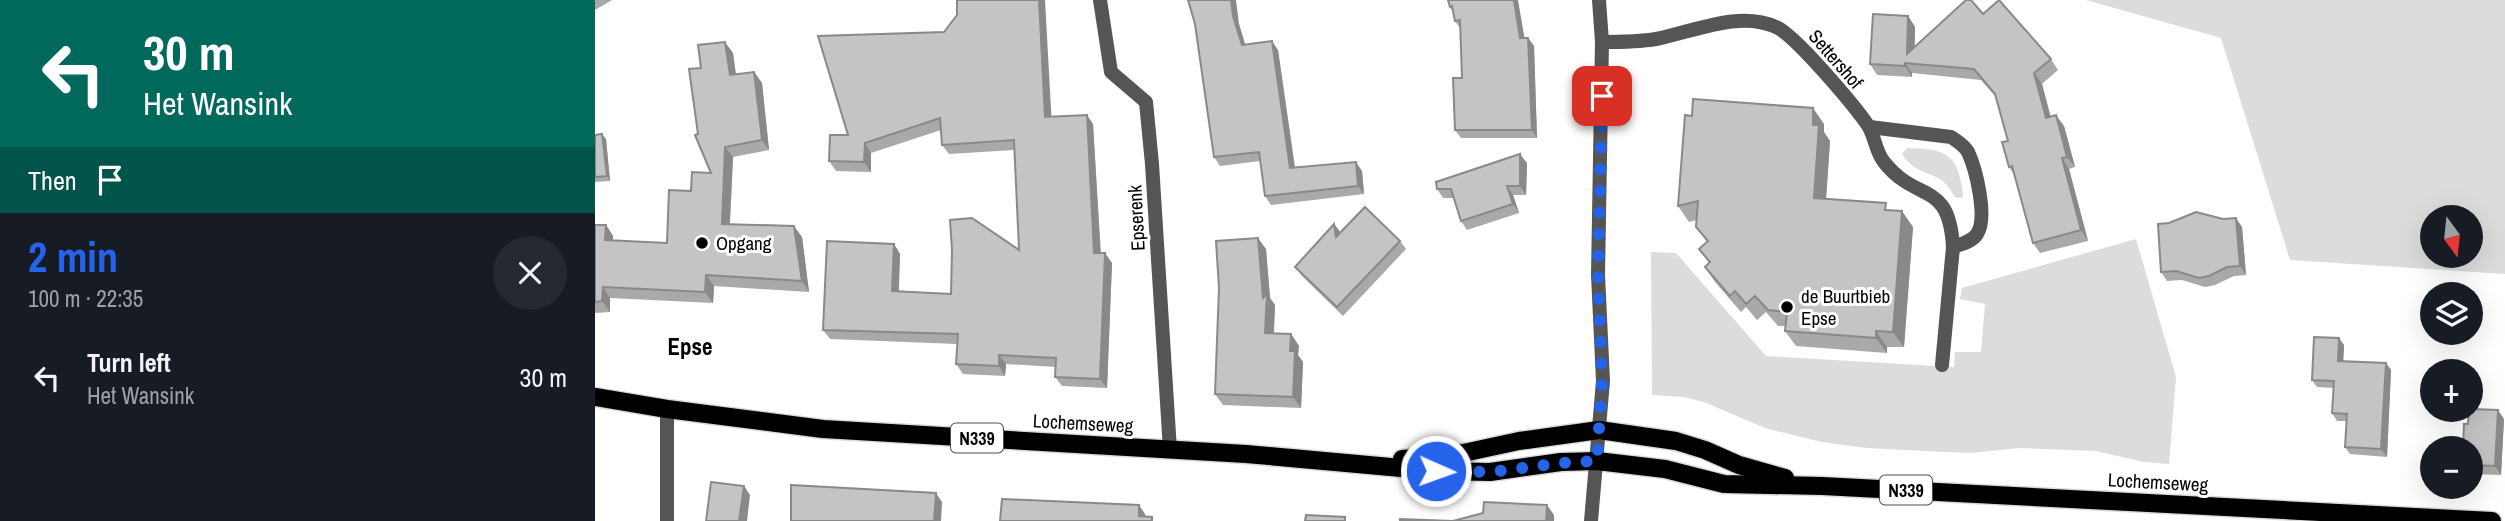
<!DOCTYPE html>
<html lang="en">
<head>
<meta charset="utf-8">
<style>
  :root { --surface:#171b24; --page:#242831; --text:#f1f3f6; --muted:#9ea1a6; --accent:#2563eb }
  body { margin:0; font-family:"Archivo Narrow",sans-serif; background:var(--page); color:var(--text); height:100vh; display:flex; flex-direction:column; font-size:26px; white-space:nowrap }
  * { box-sizing:border-box; margin:0 }
  p { font-size:23px; color:var(--muted) }
  .icon { flex:none; width:38px; height:38px; fill:none; stroke:currentColor; stroke-width:2; stroke-linecap:round; stroke-linejoin:round }
  .map { position:relative; flex:1; overflow:hidden }
  .sheet { display:flex; flex-direction:column; background:var(--surface); width:595px }
  .sheet>* { flex:none }
  .top-card { background:#00695c; color:#fff; overflow:hidden }
  .needle { width:46px; rotate:165deg }
  .tools { position:absolute; left:1825px; top:205px; display:grid; gap:14px }
  .tools a { display:grid; place-items:center; width:63px; height:63px; border-radius:50%; background:var(--surface); box-shadow:0 7px 28px #0002; font-size:35px }
  .pin { position:absolute; display:grid; place-items:center; width:60px; height:60px; color:#fff; margin:-30px; border-radius:14px; box-shadow:0 4px 10px #0006 }
  .me { position:absolute; width:77px; margin:-38px; rotate:92deg; stroke-linejoin:round; filter:drop-shadow(0 0 5px #0008) }
  .turn { display:flex; align-items:center; gap:24px; height:147px; padding:0 28px; font-size:32px }
  .turn .icon { width:91px; height:91px; stroke-width:2.5 }
  .turn b { display:block; font-size:49px; line-height:60px }
  .then { display:flex; align-items:center; height:66px; padding:0 28px; background:#0003; gap:14px; font-size:26px }
  .round { display:grid; place-items:center; flex:none; width:74px; height:74px; border-radius:37px; background:var(--page) }
  .headline { display:flex; align-items:center; justify-content:space-between; height:119px; padding:0 28px }
  h1 { font-size:42px; font-weight:700; line-height:52px; color:var(--accent) }
  ul { padding:0; list-style:none }
  li { display:flex; align-items:center; gap:21px; height:91px; padding:0 28px }
  li div { flex:1 }
  li b { display:block; font-size:26px }
  li em { font-style:normal }
  main { display:flex; flex:1; min-height:0 }
  .map>svg:first-child { display:block }
  .green { fill:#dcdcdc; fill-rule:evenodd }
  .lines { fill:none; stroke-linecap:round; stroke-linejoin:round }
  .primary-casing { stroke:#dbdbdb; stroke-width:21 }
  .minor { stroke:#555; stroke-width:14 }
  .primary { stroke:#000; stroke-width:18 }
  .wall { fill:#a9a9a9 }
  .shaded-wall { fill:#898989 }
  .building { fill:#c4c4c4; stroke:#898989; stroke-width:2 }
  .route { stroke:#2563eb; stroke-width:12; stroke-dasharray:0 21.6 }
  .poi-dot { fill:#000; stroke:#fff; stroke-width:2.5 }
  .labels { text-anchor:middle; dominant-baseline:central; stroke-width:6; stroke-linejoin:round; paint-order:stroke }
  .shield { fill:#fff; stroke:#4c4c4c; stroke-width:2 }
  .shield-label { font-size:18px; font-weight:bold; fill:#000 }
  .street-label { font-size:19px; fill:#000; stroke:#fff }
  .poi-label { font-size:19px; fill:#000; stroke:#fff; text-anchor:start }
  .quarter-label { font-size:23px; font-weight:bold; fill:#000; stroke:#fff }
</style>
</head>
<body>
<main>
<section class="sheet">
<div class="top-card">
<div class="turn"><svg class="icon" aria-label="left" viewBox="0 0 24 24"><path d="M17 20v-9H6M10 6l-5 5 5 5"/></svg><div><b>30 m</b>Het Wansink</div></div>
<div class="then">Then<svg class="icon" aria-label="arrive" viewBox="0 0 24 24"><path d="M6 21V4h12l-3 4 3 4H6"/></svg></div>
</div>
<div class="headline"><div><h1>2 min</h1><p>100 m · 22:35</p></div><a class="round"><svg class="icon" aria-label="close" viewBox="0 0 24 24"><path d="M6 6l12 12M18 6L6 18"/></svg></a></div>
<ul>
<li><svg class="icon" aria-label="left" viewBox="0 0 24 24"><path d="M17 20v-9H6M10 6l-5 5 5 5"/></svg><div><b>Turn left</b><p>Het Wansink</p></div><em>30 m</em></li>
</ul>
</section>
<div class="map">
<svg width="1910" height="521" viewBox="0 0 1910 521">
  <rect width="100%" height="100%" fill="#fff"/>
  <g class="green">
    <path d="M1491 0H1910V274L1695 260 1626 38ZM1838 217H1876V256H1838Z"/>
    <path d="M1312 148C1335 149 1357 148 1364 174 1366 182 1368 189 1368 197L1362 198 1359 196C1345 167 1323 180 1307 154Z"/>
    <path d="M1541 239 1581 377 1574 464 1549 462 1501 451 1424 448 1376 453 1349 452 1272 448 1227 442 1170 428 1109 402 1088 397 1057 395 1056 252 1081 253 1171 356 1359 367 1360 352H1386L1390 304 1365 299 1367 288Z"/>
  </g>
  <g class="lines">
    <g class="primary-casing">
      <g id="primary">
        <path d="M0 397 72 409 228 429 651 454 840 471 895 472 966 462 1002 461 1070 469 1129 484 1227 486 1897 521"/>
        <path d="M807 459 859 455 924 441 1004 430 1081 441 1110 450 1144 465 1190 478"/>
      </g>
    </g>
    <g class="minor">
      <path d="M505 0 516 72 551 102 557 164 575 450"/>
      <path d="M1007 42C1025 42 1043 42 1061 39 1098 32 1144 10 1181 27 1200 35 1258 104 1272 124 1280 135 1280 151 1289 162 1322 204 1354 179 1358 247L1347 365"/>
      <path d="M1275 127 1356 137C1362 141 1369 145 1373 152 1381 169 1393 218 1382 234 1377 242 1366 244 1358 247"/>
      <path d="M72 409V521"/>
      <path d="M996 521 1008 381 1003 275 1007 42 1004 0"/>
    </g>
    <use href="#primary" class="primary"/>
  </g>
  <g class="wall">
    <path d="M0 0H17L0 10Z"/>
    <path d="M853 0 930 38H933L939 46 942 138H866L860 130 867 78 865 28 860 21 858 12 855 7Z"/>
    <path d="M1388 14 1456 59 1463 70 1447 84 1455 117 1469 126 1480 167 1474 169 1493 241 1445 253 1438 243 1419 174 1414 167 1413 141 1401 97 1386 80 1317 73V77L1282 75 1275 64 1313 16 1320 27V46Z"/>
    <path d="M600 24H644L650 45 683 50 700 167 767 171 769 194 676 205 670 196 665 161 625 166 619 157Z"/>
    <path d="M223 36 456 117 498 124 506 253 517 263 512 388 467 386 460 377 461 367 411 364 410 376 368 374 361 364 362 344 235 339 228 330 299 244 305 254 304 292 356 294 424 250 419 150 354 154 347 145 346 130 276 153V172L241 171 234 161 253 135Z"/>
    <path d="M138 53 141 74 159 72 167 83 174 150 138 157 135 224 207 237 214 292 119 286 118 303 15 298V312L0 313V225H11L18 236V240L72 243 96 191 116 173 103 134 106 68Z"/>
    <path d="M1229 124V132L1235 141 1231 199 1296 210 1318 227 1309 347H1292V353L1201 346 1190 331 1191 326H1183L1171 312 1162 320 1151 307 1146 312 1120 282 1110 267 1114 263 1104 249 1112 242 1101 227 1102 220 1094 222 1083 206Z"/>
    <path d="M0 135 11 139 15 181 0 182Z"/>
    <path d="M932 163 931 195H918L924 213 872 230 866 221 859 198H848L842 189Z"/>
    <path d="M739 224 745 232 805 241 811 249 748 316 707 276 700 267Z"/>
    <path d="M1647 227 1651 275 1639 276 1620 285 1610 287 1587 280 1572 281 1566 272Z"/>
    <path d="M671 249 675 298 680 305 679 334H696L704 346 703 355 708 362 706 408 628 405 620 394Z"/>
    <path d="M1749 345 1748 361 1791 363 1796 370 1792 457 1755 454 1750 447 1752 421H1742L1737 413 1739 388 1722 387 1717 380Z"/>
    <path d="M1909 419 1906 475 1876 474V448L1873 424Z"/>
  </g>
  <g class="shaded-wall">
    <path d="M444 0H450L457 127 450 117Z"/>
    <path d="M636 0H641L644 24 653 54 647 45 638 16Z"/>
    <path d="M919 0H923L931 47 925 38Z"/>
    <path d="M1313 16 1320 27 1319 64 1312 54Z"/>
    <path d="M933 38 939 46 942 138 937 130Z"/>
    <path d="M677 41 683 50 701 177 695 168Z"/>
    <path d="M130 42 138 53 142 85 135 75Z"/>
    <path d="M1310 63 1317 73V77L1310 66Z"/>
    <path d="M159 72 167 83 174 150 167 140Z"/>
    <path d="M1439 73 1447 84 1459 129 1451 118Z"/>
    <path d="M1218 108 1229 124V132L1235 141 1230 214 1219 198Z"/>
    <path d="M492 115 498 124 506 263 499 253Z"/>
    <path d="M1461 115 1469 126 1480 167 1472 157Z"/>
    <path d="M7 134 11 139 15 181 12 176Z"/>
    <path d="M270 143 276 153V172L269 162Z"/>
    <path d="M130 147 138 157 134 235 127 224Z"/>
    <path d="M925 154 932 163 931 195 925 186Z"/>
    <path d="M1467 158 1474 169 1493 241 1486 230Z"/>
    <path d="M761 162 767 171 769 194 763 186Z"/>
    <path d="M912 186 918 195 924 213 918 204Z"/>
    <path d="M1307 211 1318 227 1309 347 1298 332Z"/>
    <path d="M1641 218 1647 227 1651 275 1645 266Z"/>
    <path d="M739 224 746 233 741 237Z"/>
    <path d="M11 225 18 236V251L10 240Z"/>
    <path d="M199 226 207 237 214 292 207 281Z"/>
    <path d="M663 238 671 249 675 298 680 305 678 344 670 333Z"/>
    <path d="M299 244 305 254 303 301 297 291Z"/>
    <path d="M510 253 517 263 512 388 505 379Z"/>
    <path d="M111 275 119 286 118 303 110 292Z"/>
    <path d="M8 287 15 298V312L7 301Z"/>
    <path d="M1281 331 1292 347V353L1281 338Z"/>
    <path d="M696 334 704 346 703 355 708 362 706 408 698 397 695 351Z"/>
    <path d="M1744 338 1749 345 1748 368 1743 361Z"/>
    <path d="M404 355 411 364 410 376 404 366Z"/>
    <path d="M1791 363 1796 370 1792 457 1786 449Z"/>
    <path d="M1903 410 1909 419 1906 475 1900 466Z"/>
    <path d="M149 486 155 495 152 521H144Z"/>
    <path d="M341 493 347 502 346 521H339Z"/>
    <path d="M544 505 550 514V521L544 516Z"/>
    <path d="M952 505 959 515V521H951Z"/>
  </g>
  <g class="building">
    <path d="M362 0H444L450 117 492 115 499 253H510L505 379 460 377 461 358 404 355V366L361 364 363 334 228 330 232 241 299 244 297 291 356 294 357 250 355 220 377 218 424 250 419 140 347 145 345 118 270 143 269 162 234 161 235 135H253L223 36 349 32 362 15Z"/>
    <path d="M593 0H636L638 16 647 45 677 41 695 168 761 162 763 186 670 196 664 152 619 157 600 24Z"/>
    <path d="M853 0H919L925 38H933L937 130H860L858 78H867L865 20 860 21 857 6 855 7Z"/>
    <path d="M1371 0H1376L1388 14 1404 0 1456 59 1439 73 1451 118 1461 115 1472 157 1467 158 1486 230 1438 243 1417 166 1414 167 1407 142 1413 141 1400 94 1379 69 1310 63V66L1275 64 1278 14 1313 16 1312 54Z"/>
    <path d="M130 42 135 75 159 72 167 140 130 147 127 224 199 226 207 281 111 275 110 292 8 287 7 301 0 302V225H11L10 240 72 243 74 190 96 191 97 172 116 173 100 135 103 134 94 69 106 68 103 45Z"/>
    <path d="M1098 99 1218 108V125H1224L1219 198 1291 203 1290 210 1307 211 1298 332 1281 331V338L1190 331 1192 312 1173 310 1160 296 1151 304 1140 291 1135 296 1110 267 1115 262 1104 249 1113 241 1101 227 1103 201 1083 206 1090 115 1097 116Z"/>
    <path d="M7 134 12 176 0 177V135Z"/>
    <path d="M925 154V186H912L918 204 866 221 856 189H842L841 182Z"/>
    <path d="M770 207 805 241 742 307 700 267 739 224 741 237Z"/>
    <path d="M1601 212 1628 219 1641 218 1645 266 1632 267 1614 276 1604 278 1581 271 1566 272 1563 224 1574 223Z"/>
    <path d="M663 238 668 298 672 294 670 333 696 334 695 351H700L698 397 620 394 624 288 621 241Z"/>
    <path d="M1719 337 1744 338 1743 361 1791 363 1786 449 1750 447 1752 414 1737 413 1739 381 1717 380Z"/>
    <path d="M1876 409 1903 410 1900 466 1876 465V448H1868L1869 424H1873L1874 410Z"/>
    <path d="M116 482 149 486 144 521H111Z"/>
    <path d="M196 485 341 493 339 521H196Z"/>
    <path d="M407 499 544 505V516L557 517V521H405Z"/>
    <path d="M889 502 952 505 951 521H805V519L858 521 888 513Z"/>
    <path d="M711 515 750 517V521H710Z"/>
  </g>
  <g class="lines">
    <path class="route" d="M841 471 895 472 966 463 1002 461 1007 381 1003 275 1007 96"/>
  </g>
  <g class="poi-dot">
    <circle cx="107" cy="243" r="7"/>
    <circle cx="1192" cy="307" r="7"/>
  </g>
  <g class="labels">
    <g class="shield">
      <rect x="356" y="423.5" width="52" height="29" rx="5"/>
      <rect x="1285" y="475.5" width="52" height="29" rx="5"/>
    </g>
    <g class="shield-label">
      <text x="382" y="438">N339</text>
      <text x="1311" y="490">N339</text>
    </g>
    <g class="street-label">
      <text transform="translate(1241 59) rotate(49)">Settershof</text>
      <text transform="translate(541 218) rotate(-93)">Epserenk</text>
      <text transform="translate(488 423) rotate(3)">Lochemseweg</text>
      <text transform="translate(1563 482) rotate(3)">Lochemseweg</text>
    </g>
    <g class="poi-label">
      <text x="121" y="243">Opgang</text>
      <text x="1206" y="296">de Buurtbieb<tspan x="1206" dy="22">Epse</tspan></text>
    </g>
    <g class="quarter-label">
      <text x="95" y="346">Epse</text>
    </g>
  </g>
</svg>
<div class="tools">
<a><svg class="needle" viewBox="-14 -14 28 28"><path d="M0-13l5 13h-10z" fill="#e53935"/><path d="M0 13l5-13h-10z" fill="#9ea1a6"/></svg></a>
<a><svg class="icon" aria-label="layers" viewBox="0 0 24 24"><path d="M12 4l9 5-9 5-9-5zM3 14l9 5 9-5"/></svg></a>
<a>+</a>
<a>−</a>
</div>
<div class="pin" style="left:1007px;top:96px;background:#d93025"><svg class="icon" aria-label="arrive" viewBox="0 0 24 24"><path d="M6 21V4h12l-3 4 3 4H6"/></svg></div>
<svg class="me" style="left:841px;top:471px" viewBox="-20 -20 40 40"><circle r="17" fill="#2563eb" stroke="#fff" stroke-width="3"/><path d="M0-11L8 9 0 5-8 9z" fill="#fff"/></svg>
</div>
</main>
</body>
</html>
